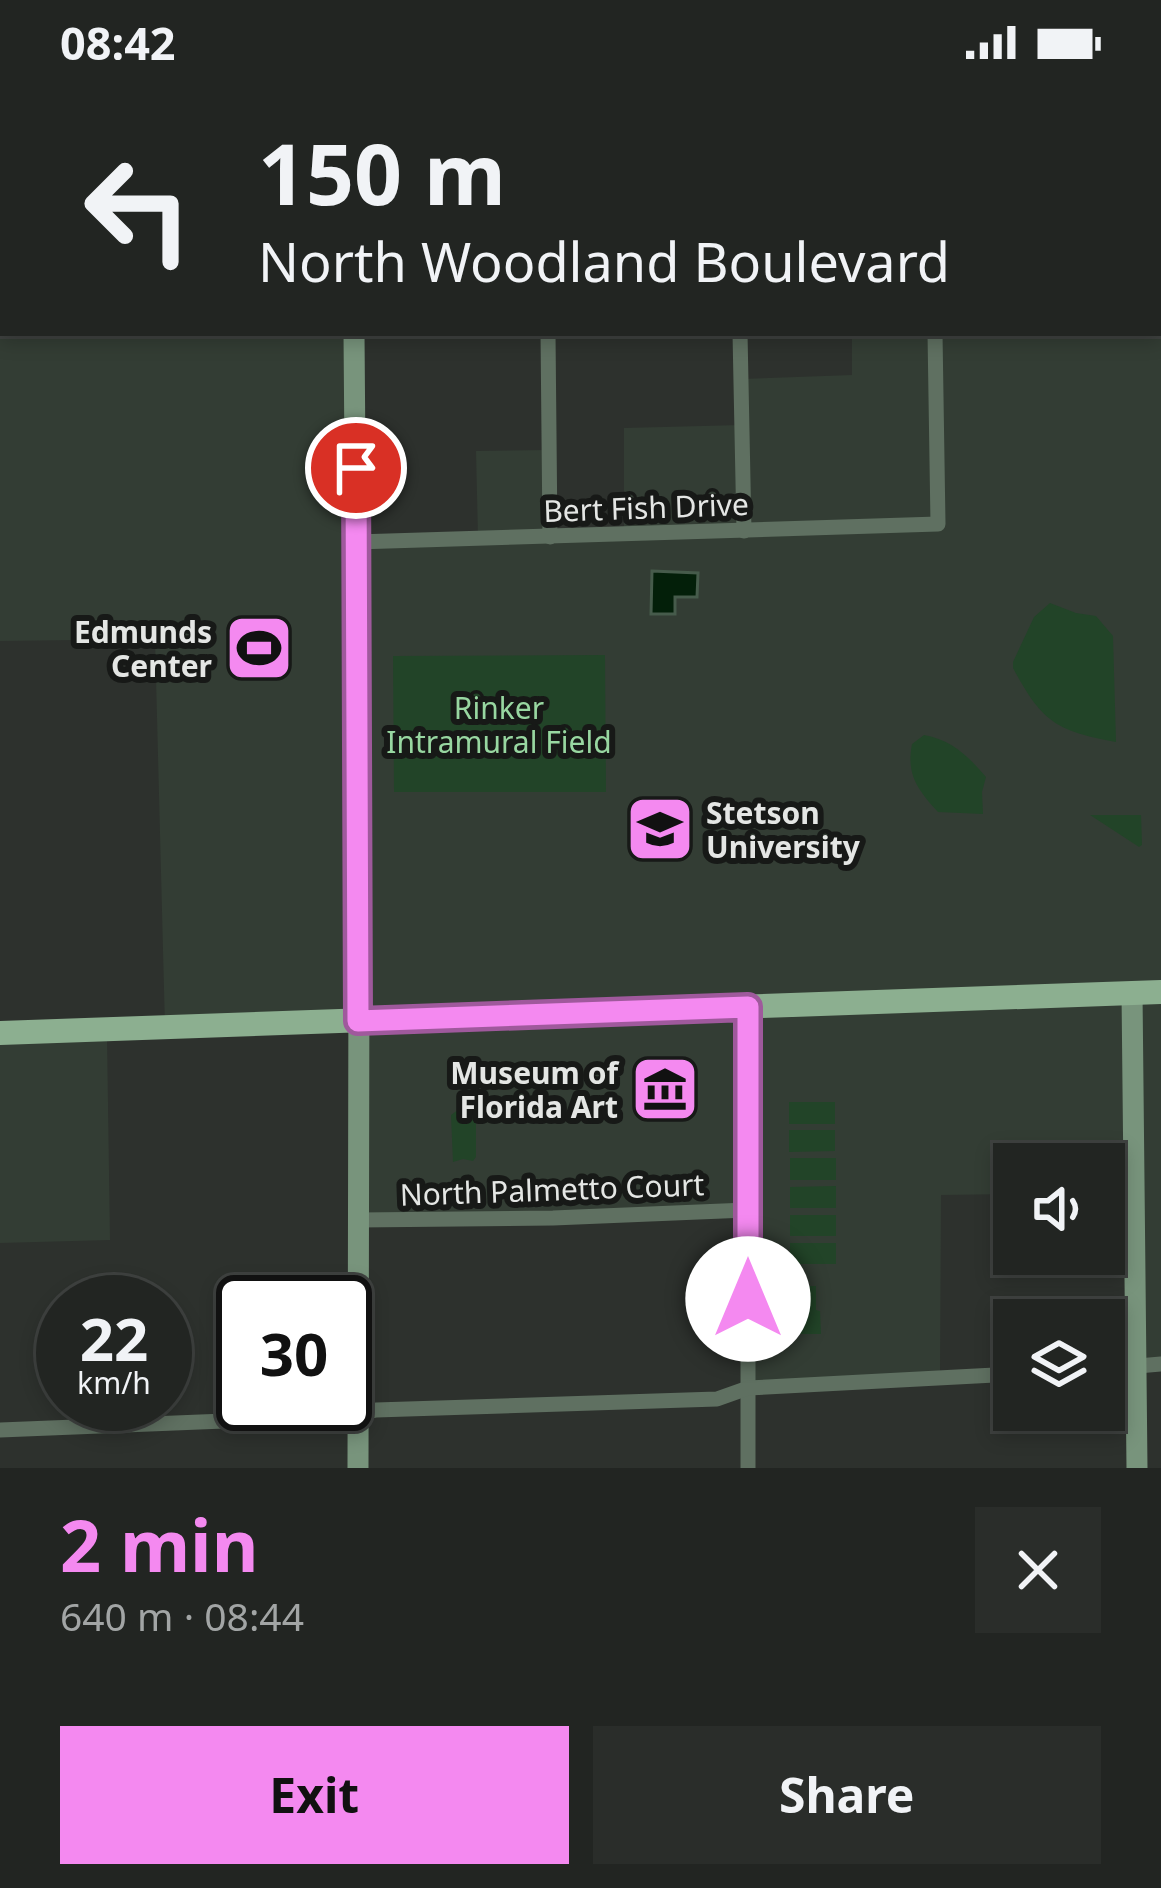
<!DOCTYPE html>
<html lang="en">
<head>
<meta charset="utf-8">
<style>
  :root { --surface:#222522; --page:#2a2d2a; --text:#f1f3f6; --muted:#a2a5a5; --line:#3f4240; --accent:#f489f0 }
  body { margin:0; font-family:"Noto Sans",sans-serif; background:var(--page); color:var(--text); height:100vh; display:flex; flex-direction:column; font-size:45px; white-space:nowrap }
  * { box-sizing:border-box; margin:0 }
  p { font-size:39px; color:var(--muted) }
  .icon { flex:none; width:66px; height:66px; fill:none; stroke:currentColor; stroke-width:2; stroke-linecap:round; stroke-linejoin:round }
  .map { position:relative; height:1384px; overflow:hidden }
  .sheet { display:flex; flex-direction:column; background:var(--surface); flex:1 }
  .sheet>* { flex:none }
  .guide { position:absolute; left:0px; top:0px; width:1161px; height:252px; box-shadow:0 6px 18px #0003,0 0 0 3px var(--line); background:#222522; color:var(--text); overflow:hidden }
  .buttons { position:absolute; left:993px; top:1059px; display:grid; gap:24px }
  .buttons a { display:grid; place-items:center; width:132px; height:132px; border-radius:0px; background:var(--surface); box-shadow:0 6px 18px #0003,0 0 0 3px var(--line); font-size:60px }
  .speed { position:absolute; left:36px; top:1191px; display:flex; gap:24px; font-size:60px; font-weight:700; text-align:center }
  .speed>* { display:grid; place-content:center; width:156px; height:156px; border-radius:50%; background:var(--surface); box-shadow:0 6px 18px #0003,0 0 0 3px var(--line); line-height:1 }
  .speed small { font-size:30px; font-weight:400 }
  .speed .limit { border:6px solid #111; border-radius:18px; background:#fff; color:#111 }
  .pin { position:absolute; display:grid; place-items:center; width:102px; height:102px; color:#fff; margin:-51px; border:6px solid #fff; border-radius:50%; box-shadow:0 3px 12px #0007 }
  .me { position:absolute; width:132px; margin:-66px; rotate:0deg; stroke-linejoin:round; filter:drop-shadow(0 0 9px #0008) }
  .turn { display:flex; align-items:center; gap:42px; height:252px; padding:0 60px; font-size:54px }
  .turn .icon { width:156px; height:156px; stroke-width:2.5 }
  .turn b { display:block; font-size:84px; line-height:102px }
  .round { display:grid; place-items:center; flex:none; width:126px; height:126px; border-radius:0px; background:var(--page) }
  .summary { display:flex; align-items:center; justify-content:space-between; height:204px; padding:0 60px }
  h1 { font-size:72px; font-weight:700; line-height:90px; color:var(--accent) }
  .button { display:flex; gap:24px; margin-top:auto; padding:24px 60px }
  .button a { flex:1; height:138px; border-radius:0px; background:var(--accent); color:#111; font-size:48px; font-weight:700; line-height:138px; text-align:center }
  .button a+a { background:var(--page); color:var(--text) }
  .status { display:flex; justify-content:space-between; align-items:center; height:84px; padding:0 60px; background:var(--surface); direction:ltr }
  .status svg { height:33px; fill:currentColor }
  .map>svg:first-child { display:block }
  .built { fill:#333d34 }
  .green { fill:#224428 }
  .water { fill:#031f09; stroke:#465b4b; stroke-width:3 }
  .lines { fill:none; stroke-linecap:round; stroke-linejoin:round }
  .street { stroke:#5f7061; stroke-width:15 }
  .secondary { stroke:#78947c; stroke-width:21 }
  .primary { stroke:#8caf90; stroke-width:24 }
  .route-casing { stroke:#9f599c; stroke-width:30 }
  .route { stroke:#f489f0; stroke-width:21 }
  .labels { text-anchor:middle; dominant-baseline:central; stroke-width:12; stroke-linejoin:round; paint-order:stroke }
  .street-label { font-size:30px; fill:#e4e6e4; stroke:#171917 }
  .poi-label { font-size:30px; font-weight:bold; fill:#e4e6e4; stroke:#171917; text-anchor:end }
  .park-label { font-size:30px; fill:#98d7a1; stroke:#171917 }
</style>
</head>
<body>
<div class="status"><b>08:42</b><svg viewBox="0 0 49 12"><path d="M0 12V9h3v3zM5 12V6h3v6zM10 12V3h3v9zM15 12V0h3v12zM26 1h20v11H26zM47 4h2v5h-2z"/></svg></div>
<div class="map">
<svg width="1161" height="1384" viewBox="0 0 1161 1384">
  <rect width="100%" height="100%" fill="#2d312d"/>
  <g class="built">
    <path d="M728 0H1161V1283L1136 1284 1133 1108H1104V1080H1014V1110L941 1111 940 1294 748 1304 747 1127 358 1136 357 937 165 944 155 555 0 557V176H3V249H354L357 458 478 454 476 367 549 366 551 453 624 450V344L741 341V295L852 291V249H1158V3H728Z"/>
    <path d="M107 952 110 1156 0 1159V955Z"/>
  </g>
  <g class="green">
    <path d="M1050 519 1076 529 1096 532 1113 552 1116 658C1056 647 1042 638 1013 584V578L1034 533Z"/>
    <path d="M605 571 606 708H394L393 572Z"/>
    <path d="M924 651C952 656 968 672 986 693L982 708 983 730 938 728C918 706 906 691 912 660Z"/>
    <path d="M1141 731 1142 761 1139 763 1090 731Z"/>
    <path d="M461 1018H465L476 1034V1073L473 1077 463 1075 453 1078 451 1031 459 1025Z"/>
    <rect x="789" y="1018" width="46" height="22"/>
    <path d="M789 1046H835V1067L789 1068Z"/>
    <rect x="790" y="1074" width="46" height="22"/>
    <path d="M836 1102V1124H790V1103Z"/>
    <rect x="790" y="1131" width="46" height="21"/>
    <rect x="790" y="1159" width="46" height="21"/>
    <path d="M779 1202H816V1226L820 1227 821 1250H780Z"/>
  </g>
  <path class="water" d="M652 487 698 489 697 513H675V530H651Z"/>
  <g class="lines">
    <g class="street">
      <path d="M37 0V3"/>
      <path d="M176 0 181 3"/>
      <path d="M728 0V3"/>
      <path d="M479 3 484 0"/>
      <path d="M548 249 550 453"/>
      <path d="M740 249 744 447"/>
      <path d="M356 458 938 440 935 249"/>
      <path d="M748 923V1384"/>
      <path d="M358 1136 553 1134 747 1126"/>
      <path d="M1104 1285 1161 1280"/>
      <path d="M0 1346 350 1332 376 1326 717 1315 748 1304 1014 1290"/>
    </g>
    <g class="secondary">
      <path d="M350 0V3"/>
      <path d="M1127 0V3"/>
      <path d="M1158 141H1161"/>
      <path d="M0 175H3"/>
      <path d="M354 249 359 871 358 1384"/>
      <path d="M1132 908 1137 1384"/>
    </g>
    <path class="primary" d="M0 949 1161 908"/>
  </g>
  <g class="lines">
    <g class="route-casing">
      <path id="route" d="M356 384 358 937 748 923V1215"/>
    </g>
    <use href="#route" class="route"/>
  </g>
  <defs>
    <g id="stadium-square" transform="scale(3.45)"><rect x="-9" y="-9" width="18" height="18" rx="4" fill="#f489f0" stroke="#171917"/><path d="M0-5a6.5 5 0 1 0 0 10a6.5 5 0 1 0 0-10ZM-3.5-1.8h7v3.6h-7Z" fill="#111"/></g>
    <g id="university-square" transform="scale(3.45)"><rect x="-9" y="-9" width="18" height="18" rx="4" fill="#f489f0" stroke="#171917"/><path d="M0-5L7-2L0 1L-7-2ZM-4 1L0 2.5L4 1V4Q0 6-4 4Z" fill="#111"/></g>
    <g id="museum-square" transform="scale(3.45)"><rect x="-9" y="-9" width="18" height="18" rx="4" fill="#f489f0" stroke="#171917"/><path d="M0-6L6-3V-2H-6V-3ZM-5-1h2V3h-2ZM-1-1h2V3h-2ZM3-1h2V3H3ZM-6 4H6V6H-6Z" fill="#111"/></g>
  </defs>
  <g fill-rule="evenodd">
    <use href="#stadium-square" x="259" y="564"/>
    <use href="#university-square" x="660" y="745"/>
    <use href="#museum-square" x="665" y="1005"/>
  </g>
  <g class="labels">
    <g class="street-label">
      <text transform="translate(646 423) rotate(-2)">Bert Fish Drive</text>
      <text transform="translate(552 1105) rotate(-2)">North Palmetto Court</text>
    </g>
    <g class="poi-label">
      <text x="212" y="547">Edmunds<tspan x="212" dy="34">Center</tspan></text>
      <text x="706" y="728" text-anchor="start">Stetson<tspan x="706" dy="34">University</tspan></text>
      <text x="618" y="988">Museum of<tspan x="618" dy="34">Florida Art</tspan></text>
    </g>
    <g class="park-label">
      <text x="499" y="623">Rinker<tspan x="499" dy="34">Intramural Field</tspan></text>
    </g>
  </g>
</svg>
<div class="buttons">
<a><svg class="icon" aria-label="sound" viewBox="0 0 24 24"><path d="M4 9h4l5-4v14l-5-4H4zM17 9q2 3 0 6"/></svg></a>
<a><svg class="icon" aria-label="layers" viewBox="0 0 24 24"><path d="M12 4l9 5-9 5-9-5zM3 14l9 5 9-5"/></svg></a>
</div>
<div class="speed"><div>22<small>km/h</small></div><div class="limit">30</div></div>
<div class="pin" style="left:356px;top:384px;background:#d93025"><svg class="icon" aria-label="arrive" viewBox="0 0 24 24"><path d="M6 21V4h12l-3 4 3 4H6"/></svg></div>
<svg class="me" style="left:748px;top:1215px" viewBox="-20 -20 40 40"><circle r="19" fill="#fff"/><path d="M0-13L10 11 0 6-10 11z" fill="#f489f0"/></svg>
<div class="guide">
<div class="turn"><svg class="icon" aria-label="left" viewBox="0 0 24 24"><path d="M17 20v-9H6M10 6l-5 5 5 5"/></svg><div><b>150 m</b>North Woodland Boulevard</div></div>
</div>
</div>
<section class="sheet">
<div class="summary"><div><h1>2 min</h1><p>640 m · 08:44</p></div><a class="round"><svg class="icon" aria-label="close" viewBox="0 0 24 24"><path d="M6 6l12 12M18 6L6 18"/></svg></a></div>
<div class="button"><a>Exit</a><a>Share</a></div>
</section>
</body>
</html>
